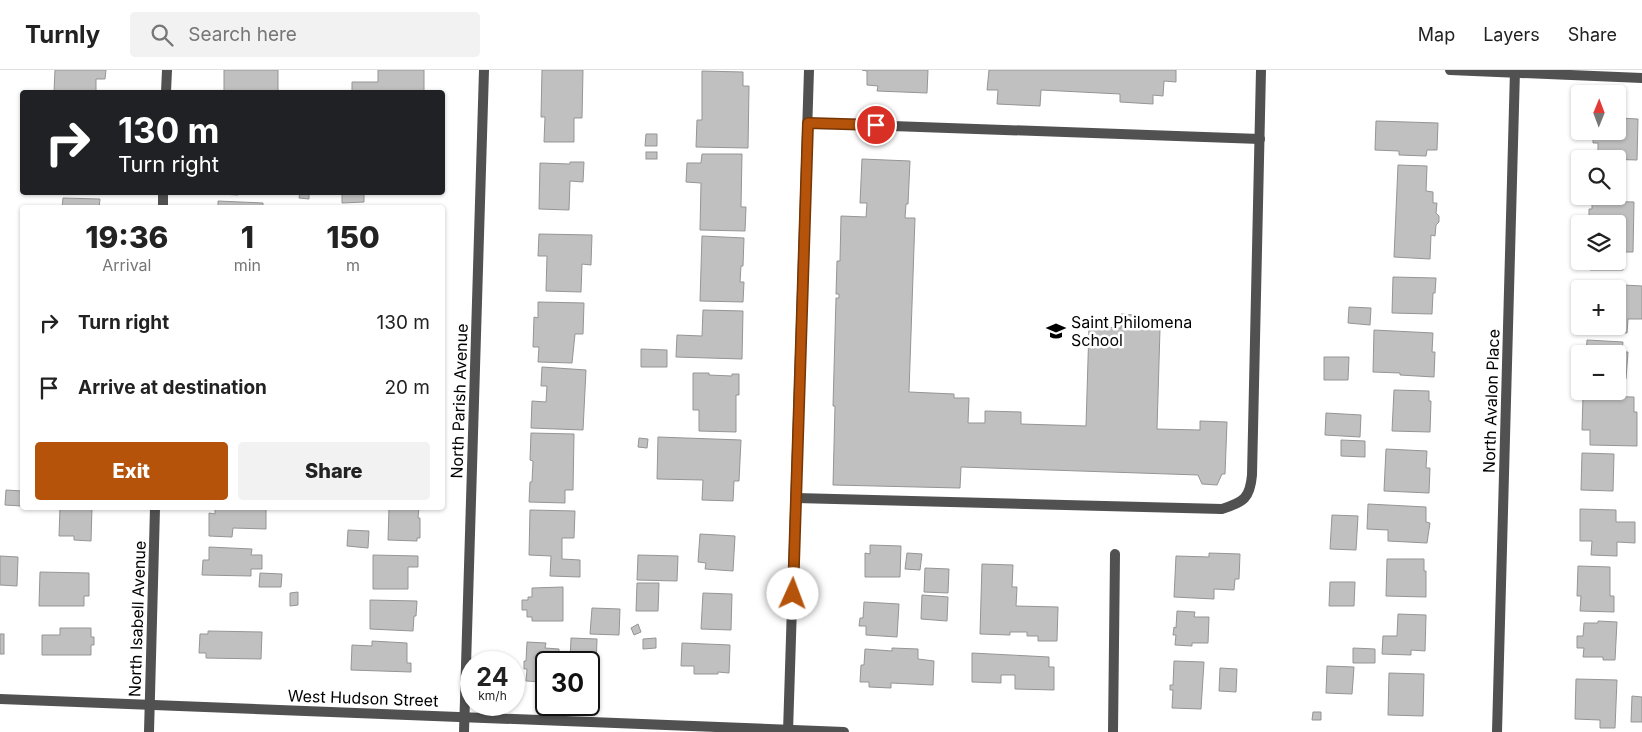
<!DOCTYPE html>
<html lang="en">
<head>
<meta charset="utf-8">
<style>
  :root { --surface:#fff; --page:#f2f2f2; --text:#222; --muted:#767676; --line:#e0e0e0; --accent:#b45309 }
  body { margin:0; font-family:Inter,sans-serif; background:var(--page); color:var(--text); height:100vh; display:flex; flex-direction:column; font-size:19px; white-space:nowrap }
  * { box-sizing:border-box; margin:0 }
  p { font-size:16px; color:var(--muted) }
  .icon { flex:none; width:28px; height:28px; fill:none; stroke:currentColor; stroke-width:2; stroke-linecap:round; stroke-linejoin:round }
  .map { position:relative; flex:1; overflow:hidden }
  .drawer { position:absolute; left:20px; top:135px; width:425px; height:305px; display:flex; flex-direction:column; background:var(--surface); border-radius:5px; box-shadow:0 1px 4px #0004 }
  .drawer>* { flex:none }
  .guide { position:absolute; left:20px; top:20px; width:425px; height:105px; border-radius:5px; box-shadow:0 1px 4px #0004; background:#202124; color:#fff; overflow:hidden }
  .needle { width:32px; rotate:1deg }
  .tools { position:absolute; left:1571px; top:15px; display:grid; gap:10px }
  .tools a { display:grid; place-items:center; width:55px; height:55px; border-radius:5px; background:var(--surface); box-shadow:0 1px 4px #0004; font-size:25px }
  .speed { position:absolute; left:460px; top:581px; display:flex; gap:10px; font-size:25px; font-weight:700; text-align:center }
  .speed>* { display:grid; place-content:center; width:65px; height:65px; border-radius:50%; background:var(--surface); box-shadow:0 1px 4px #0004; line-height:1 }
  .speed small { font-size:12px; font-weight:400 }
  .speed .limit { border:2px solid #111; border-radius:8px; background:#fff; color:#111 }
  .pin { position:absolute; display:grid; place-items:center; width:42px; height:42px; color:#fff; margin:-21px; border:2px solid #fff; border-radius:50%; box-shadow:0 1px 5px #0007 }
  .me { position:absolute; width:55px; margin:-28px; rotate:2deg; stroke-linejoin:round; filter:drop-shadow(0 0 4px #0008) }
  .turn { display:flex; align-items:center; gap:18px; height:105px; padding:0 15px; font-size:22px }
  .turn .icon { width:65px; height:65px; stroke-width:2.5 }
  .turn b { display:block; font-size:35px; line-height:42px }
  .eta { display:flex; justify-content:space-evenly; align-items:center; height:85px; text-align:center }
  .eta b { font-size:30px; font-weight:800; line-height:35px }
  .action { display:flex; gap:10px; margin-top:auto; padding:10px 15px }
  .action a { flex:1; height:58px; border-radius:5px; background:var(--accent); color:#fff; font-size:20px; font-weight:800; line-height:58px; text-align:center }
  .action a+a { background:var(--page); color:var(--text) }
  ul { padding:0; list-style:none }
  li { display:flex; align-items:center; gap:15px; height:65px; padding:0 15px }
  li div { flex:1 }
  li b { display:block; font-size:19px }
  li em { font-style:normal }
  header { display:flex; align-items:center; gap:30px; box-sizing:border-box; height:70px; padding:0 25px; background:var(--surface); border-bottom:1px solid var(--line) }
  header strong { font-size:24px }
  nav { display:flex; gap:28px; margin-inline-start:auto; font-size:18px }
  .search { width:350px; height:45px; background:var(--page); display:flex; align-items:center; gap:12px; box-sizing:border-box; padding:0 18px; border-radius:5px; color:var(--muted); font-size:19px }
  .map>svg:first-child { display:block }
  .building { fill:#c0c0c0; stroke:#959595 }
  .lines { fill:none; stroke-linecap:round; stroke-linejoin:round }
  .lane { stroke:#515151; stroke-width:10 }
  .street { stroke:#515151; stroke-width:10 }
  .route-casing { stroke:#753606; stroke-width:12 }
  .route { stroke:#b45309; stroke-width:9 }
  .labels { text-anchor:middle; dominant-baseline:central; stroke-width:5; stroke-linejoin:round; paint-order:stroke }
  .poi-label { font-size:16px; fill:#000; stroke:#fff; text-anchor:start }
  .street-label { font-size:16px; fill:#000; stroke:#fff }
</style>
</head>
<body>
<header>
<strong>Turnly</strong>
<div class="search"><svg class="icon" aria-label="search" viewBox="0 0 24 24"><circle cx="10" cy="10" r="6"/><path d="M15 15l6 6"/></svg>Search here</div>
<nav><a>Map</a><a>Layers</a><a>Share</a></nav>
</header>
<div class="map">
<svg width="1642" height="662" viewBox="0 0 1642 662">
  <rect width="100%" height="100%" fill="#fff"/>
  <g class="building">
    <path d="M55 0H106L105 9H96V22H54Z"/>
    <rect x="224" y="0" width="54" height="22"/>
    <path d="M378 0H424V21H417V22H352V12H378Z"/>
    <path d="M542 0H583L582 48H574V72H544L545 47H541Z"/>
    <path d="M862 0H928L927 23 877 21 878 16 867 15V1Z"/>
    <path d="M989 0H1176V12L1164 11 1163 26 1153 25V34L1120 32V24L1041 20 1040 36 997 34 998 20H987Z"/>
    <path d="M702 1 743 2V16H749L748 78 696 77 697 50H702Z"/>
    <path d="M1618 48 1638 49 1637 90 1603 89V81H1598V73H1593V61H1618Z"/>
    <path d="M1376 51 1438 53 1437 80H1427L1426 86 1399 85V81L1375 80Z"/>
    <path d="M646 64H657V76H645Z"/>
    <rect x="646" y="82" width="11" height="7"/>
    <path d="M702 84H742L741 137H746L745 161 700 160 701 113 686 112 687 93H701Z"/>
    <path d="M862 89 910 91 908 134H906L905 148H915L909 322 954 324V328H969L968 353H985V341L1021 342V354L1086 356 1089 257 1121 258V244L1133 245V258L1160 259 1157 359 1200 360V351L1227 352 1225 404H1222L1217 415 1202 414 1198 405 961 397 960 418 833 415 835 336H833L836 228H839V224H836L837 191H840L841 146 866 147 867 133H860Z"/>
    <path d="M570 92H584L583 112 570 111 569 140 539 139 540 93 570 94Z"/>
    <path d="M1398 95 1427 96 1426 121 1433 122V133H1437L1436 143 1439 146V152L1436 155 1435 166 1431 165 1430 189 1394 187Z"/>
    <path d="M221 122H269L238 123V125L221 124Z"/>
    <path d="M300 122H309V129L299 128Z"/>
    <path d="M342 122H364V132L342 133Z"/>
    <path d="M63 128 100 129 99 138H62Z"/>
    <path d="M218 131 263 133V138H218Z"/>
    <path d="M1592 131 1634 132 1633 182H1623V200H1590V191H1618V154H1589V139H1592Z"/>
    <path d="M539 164 592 165 591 195 582 194 581 222 546 221 547 186H538Z"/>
    <path d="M702 166 744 168 743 196H741L740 212H744L743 232 700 231Z"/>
    <path d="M1393 207 1436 208 1435 223H1433L1432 244 1392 243Z"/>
    <path d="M1586 213 1642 216V249H1628L1627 263 1590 261V256H1618V219H1586Z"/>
    <path d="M538 232 584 233 583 264H575L572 293 538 292 539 277H533L534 247 538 248Z"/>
    <path d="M1349 237 1371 238 1370 255 1348 253Z"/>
    <path d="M703 240 743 241 742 289 676 287 677 265 702 266Z"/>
    <path d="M1374 260 1433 263 1432 282H1435L1434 307 1400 305V303L1373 302Z"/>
    <path d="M1587 270 1623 272 1622 282H1628L1626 309H1618V284H1586Z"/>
    <path d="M641 279 667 280V297H641Z"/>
    <path d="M1324 287H1349L1348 310H1324Z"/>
    <path d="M542 297 586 300 583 360 531 358 532 331 546 332 547 316H541Z"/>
    <path d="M693 303H709V305L732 306V304H739V325H736V362L699 361V340H693Z"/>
    <path d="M1394 320 1429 321V331H1431L1430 362 1392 361Z"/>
    <path d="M1583 326 1634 327V342H1637V376L1590 375V360H1582Z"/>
    <path d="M1326 343 1361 345 1360 367 1325 365Z"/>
    <path d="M531 363 574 364 573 420H565V433L529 432 530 412H532L533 391 530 390Z"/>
    <path d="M658 367 741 370 739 411H734L733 431 702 430 703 410 657 409Z"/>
    <path d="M639 368 648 369 647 378 638 377Z"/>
    <path d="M1341 370 1365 371V387L1341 386Z"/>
    <path d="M1386 379 1427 381 1426 398H1430L1429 423 1384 421Z"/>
    <path d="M1582 383 1614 384 1613 421 1581 420Z"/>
    <path d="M6 420 22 421V436L5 435Z"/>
    <path d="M1368 434 1426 437V452L1430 453 1427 473 1388 471V460L1367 459Z"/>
    <path d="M60 438H92L91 471 74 470V466H59Z"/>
    <path d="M215 438H266V459L233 458 232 467 209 466V443L215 444Z"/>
    <path d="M389 438H419L418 448H420V468H417V471L388 470Z"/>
    <path d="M1580 439 1616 440V452H1635V473L1617 472V486L1591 485 1592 471H1580Z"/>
    <path d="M530 440 575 441 574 468H562V489L580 490V507L550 506 551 486 529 485Z"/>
    <path d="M1332 445 1358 446 1356 480 1330 479Z"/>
    <path d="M348 460 369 461 368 478 347 476Z"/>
    <path d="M700 464 735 466 733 501 705 499 706 493 698 492Z"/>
    <path d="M870 475 901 476 900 507H865V483L870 484Z"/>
    <path d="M209 477 252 479 251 485H262V499H251V506L202 505 203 490H209Z"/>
    <path d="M907 483 922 484 920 500 905 499Z"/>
    <path d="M1209 483 1240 484 1239 509H1235L1234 520 1214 519V529L1174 527 1176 486 1209 487Z"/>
    <path d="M373 485 418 486V497H408V519H373Z"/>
    <path d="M638 485 678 486 677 511 637 510Z"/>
    <path d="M0 486 18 487 17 516 0 515Z"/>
    <path d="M1387 489H1424V501H1426V527L1386 526Z"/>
    <path d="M982 494 1013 495 1012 517H1017L1016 536 1058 537 1057 571H1038V566H1027V562H1010V565L980 564Z"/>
    <path d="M1578 496 1610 497V526H1614V542L1580 541 1581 526H1577Z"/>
    <path d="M925 498 949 499 948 523 924 522Z"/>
    <path d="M40 502 89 503V526H84V536H39Z"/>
    <path d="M260 503 282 504 281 517H259Z"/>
    <path d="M1330 512H1355L1354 536H1329Z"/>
    <path d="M637 513H659L658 541H636Z"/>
    <path d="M563 517V551H532V547H527V540H522V530H528V527H532V518Z"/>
    <path d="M298 522V535L290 536V523Z"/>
    <path d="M703 523 732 524 731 560 701 559Z"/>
    <path d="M922 525 948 527 947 551 921 549Z"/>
    <path d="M370 530 417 531 416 546H414L413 561 370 559Z"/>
    <path d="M864 532 899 534 897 567 866 565V556H859L860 548H863Z"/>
    <path d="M592 538 620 539 619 565 590 564Z"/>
    <path d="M1177 541 1195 542 1194 547H1209L1208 573H1192V576L1175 575 1176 565H1173L1174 557 1176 558Z"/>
    <path d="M1398 544 1426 545 1425 581 1411 580V585L1382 584 1383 566H1397Z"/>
    <path d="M1598 551 1617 552 1615 590H1603V587H1583L1584 578H1577V566H1583L1584 553H1598Z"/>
    <path d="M638 554 641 562 634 565 631 558Z"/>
    <path d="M60 558H91V567H94V575H91V585H42V565H60Z"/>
    <path d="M208 561 262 562 261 589 206 588V583H199L200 564H208Z"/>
    <rect x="0" y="564" width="4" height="20"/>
    <path d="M571 568 597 569 596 596H589V592H570Z"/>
    <path d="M656 568V578L643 579V569Z"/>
    <path d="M372 571 407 573V593H411V602L351 600 352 575 372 576Z"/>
    <path d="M527 572 546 573 545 578 559 579V592H546V606H544V612L526 611 527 599H524V591H526Z"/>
    <path d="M682 573 730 575 729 603 718 602V604H694V596H681Z"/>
    <path d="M892 578 918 579V589L934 591 933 615 891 613V618L869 617V612H860L861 595H864L865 579 892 581Z"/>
    <path d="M1353 578 1375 579V593H1353Z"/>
    <path d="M972 583 1049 587V597H1054V620L1015 619V605H1001V613L972 612Z"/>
    <path d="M1174 591 1204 592 1201 639 1172 638 1173 620H1170V615H1173Z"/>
    <path d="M1327 596 1354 597 1352 624 1326 623Z"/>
    <path d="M1220 598 1237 599 1236 622 1219 621Z"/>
    <path d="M1389 603 1424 604 1423 646 1388 645Z"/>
    <path d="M1576 609 1617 610 1615 658H1600V650L1575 649Z"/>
    <path d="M1632 626 1642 627V652H1631Z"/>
    <path d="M1313 642H1321V650H1312Z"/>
  </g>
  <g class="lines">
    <g class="lane">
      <path d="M808 53 1260 69"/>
      <path d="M796 428 1222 439C1244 432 1250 428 1252 405L1261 0"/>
    </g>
    <g class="street">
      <path d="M1450 0 1642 8"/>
      <path d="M166 22 167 0"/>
      <path d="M163 138V122"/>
      <path d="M0 629 844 662"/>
      <path d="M149 662 155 438"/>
      <path d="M464 662 484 0"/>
      <path d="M788 662 809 0"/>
      <path d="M1113 662 1115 484"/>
      <path d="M1497 662 1515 0"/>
    </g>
  </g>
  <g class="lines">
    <g class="route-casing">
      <path id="route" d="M793 524 808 53 876 55"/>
    </g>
    <use href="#route" class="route"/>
  </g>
  <defs>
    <g id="school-bare" transform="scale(1.5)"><path d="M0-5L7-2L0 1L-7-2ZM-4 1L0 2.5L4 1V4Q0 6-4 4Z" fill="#000" stroke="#fff" stroke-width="2.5" paint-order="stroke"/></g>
  </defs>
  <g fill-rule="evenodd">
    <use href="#school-bare" x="1056" y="261"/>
  </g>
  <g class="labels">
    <g class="poi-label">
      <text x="1071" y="252">Saint Philomena<tspan x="1071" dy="18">School</tspan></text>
    </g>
    <g class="street-label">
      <text transform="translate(459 331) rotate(-88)">North Parish Avenue</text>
      <text transform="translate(1491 331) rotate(-88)">North Avalon Place</text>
      <text transform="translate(137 549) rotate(-88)">North Isabell Avenue</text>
      <text transform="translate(363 628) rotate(2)">West Hudson Street</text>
    </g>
  </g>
</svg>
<div class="tools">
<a><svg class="needle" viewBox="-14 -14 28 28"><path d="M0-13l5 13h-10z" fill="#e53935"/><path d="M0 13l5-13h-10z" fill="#767676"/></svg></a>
<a><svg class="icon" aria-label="search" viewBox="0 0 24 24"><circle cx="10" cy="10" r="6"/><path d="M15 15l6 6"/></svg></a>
<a><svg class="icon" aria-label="layers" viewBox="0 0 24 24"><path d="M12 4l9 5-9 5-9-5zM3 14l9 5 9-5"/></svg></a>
<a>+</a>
<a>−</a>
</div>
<div class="speed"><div>24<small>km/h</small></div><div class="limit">30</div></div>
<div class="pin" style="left:876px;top:55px;background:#d93025"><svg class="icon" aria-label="arrive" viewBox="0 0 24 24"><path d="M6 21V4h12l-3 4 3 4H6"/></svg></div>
<svg class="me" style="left:793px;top:524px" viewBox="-20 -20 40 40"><circle r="19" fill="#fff"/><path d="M0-13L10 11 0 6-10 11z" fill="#b45309"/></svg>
<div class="guide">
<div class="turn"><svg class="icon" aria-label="right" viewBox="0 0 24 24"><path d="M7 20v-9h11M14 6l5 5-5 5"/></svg><div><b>130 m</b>Turn right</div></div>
</div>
<section class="drawer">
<div class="eta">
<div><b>19:36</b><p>Arrival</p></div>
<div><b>1</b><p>min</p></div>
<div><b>150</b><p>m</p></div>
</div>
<ul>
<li><svg class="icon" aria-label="right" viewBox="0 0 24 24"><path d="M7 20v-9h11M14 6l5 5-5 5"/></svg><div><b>Turn right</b></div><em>130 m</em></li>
<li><svg class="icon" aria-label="arrive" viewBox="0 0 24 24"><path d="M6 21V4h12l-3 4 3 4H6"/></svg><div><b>Arrive at destination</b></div><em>20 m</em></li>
</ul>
<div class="action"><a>Exit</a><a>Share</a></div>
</section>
</div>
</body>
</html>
